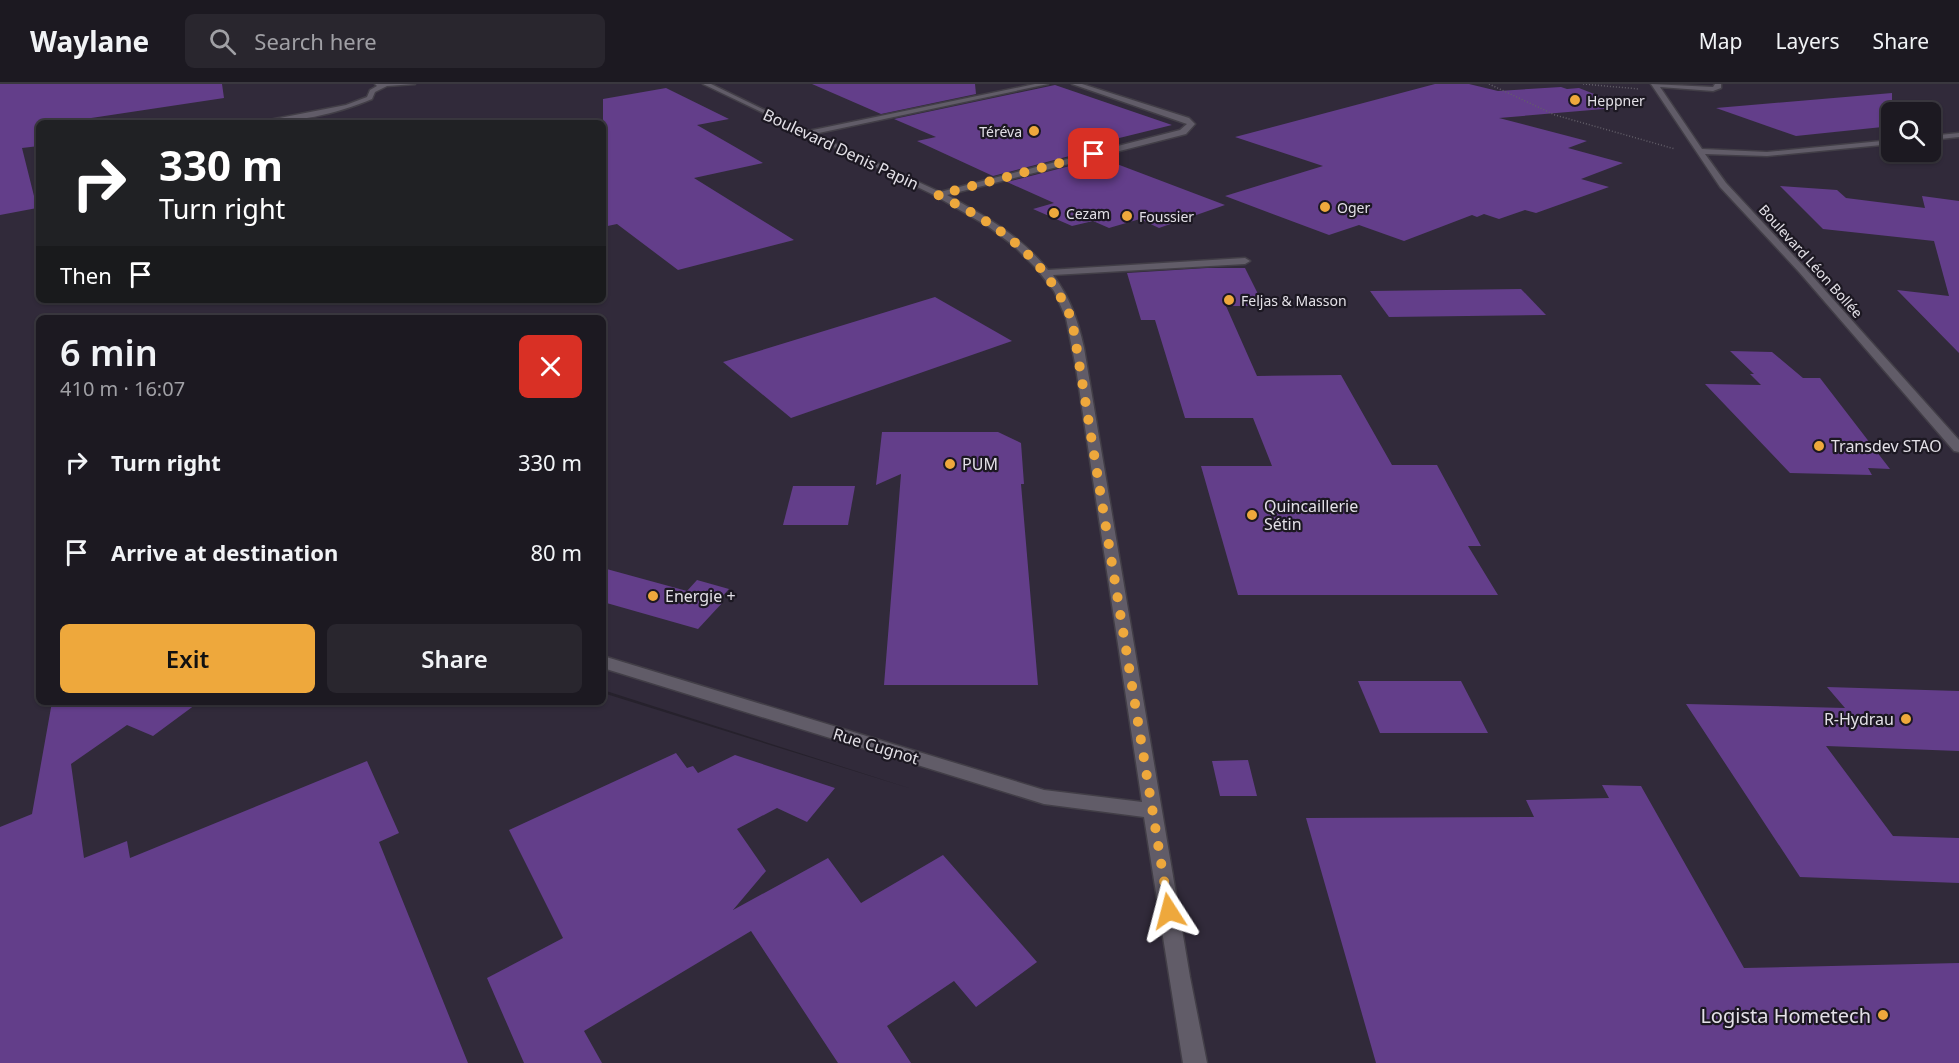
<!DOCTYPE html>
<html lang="en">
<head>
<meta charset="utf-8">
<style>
  :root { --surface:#1c1921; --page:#29262e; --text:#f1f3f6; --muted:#a0a0a5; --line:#3a383f; --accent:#eea83c }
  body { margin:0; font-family:"Noto Sans",sans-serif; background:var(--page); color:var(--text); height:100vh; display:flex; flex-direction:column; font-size:22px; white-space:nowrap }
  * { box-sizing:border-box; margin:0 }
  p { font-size:20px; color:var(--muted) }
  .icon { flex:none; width:33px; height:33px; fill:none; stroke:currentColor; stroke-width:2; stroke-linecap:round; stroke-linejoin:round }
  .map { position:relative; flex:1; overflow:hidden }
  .panel { position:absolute; left:36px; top:231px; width:570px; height:390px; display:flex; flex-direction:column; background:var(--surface); border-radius:9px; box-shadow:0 2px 4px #0004,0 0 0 2px var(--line) }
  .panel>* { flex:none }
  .guide { position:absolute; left:36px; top:36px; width:570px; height:183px; border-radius:9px; box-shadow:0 2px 4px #0004,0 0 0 2px var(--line); background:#202124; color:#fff; overflow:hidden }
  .tools { position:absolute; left:1881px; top:18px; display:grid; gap:12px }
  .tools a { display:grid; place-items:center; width:60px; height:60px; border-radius:9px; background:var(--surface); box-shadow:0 2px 4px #0004,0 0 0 2px var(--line); font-size:30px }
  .pin { position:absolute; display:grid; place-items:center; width:51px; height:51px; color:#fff; margin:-26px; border-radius:12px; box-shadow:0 3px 9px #0006 }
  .me { position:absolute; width:66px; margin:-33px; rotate:351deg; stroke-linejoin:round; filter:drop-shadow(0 0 4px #0008) }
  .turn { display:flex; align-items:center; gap:21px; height:126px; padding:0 24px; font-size:27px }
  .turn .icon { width:78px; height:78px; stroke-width:2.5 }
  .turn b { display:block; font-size:42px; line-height:51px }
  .then { display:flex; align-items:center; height:57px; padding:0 24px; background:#0003; gap:12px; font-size:22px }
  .round { display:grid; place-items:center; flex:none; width:63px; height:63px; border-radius:9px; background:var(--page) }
  .headline { display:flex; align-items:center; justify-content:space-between; height:102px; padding:0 24px }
  h1 { font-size:36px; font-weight:600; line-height:45px }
  .action { display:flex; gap:12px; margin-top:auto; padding:12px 24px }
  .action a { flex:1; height:69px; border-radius:9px; background:var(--accent); color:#111; font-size:24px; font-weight:600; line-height:69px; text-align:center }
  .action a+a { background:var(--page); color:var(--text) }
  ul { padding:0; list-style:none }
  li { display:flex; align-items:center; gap:18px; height:90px; padding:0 24px }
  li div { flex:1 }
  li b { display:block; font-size:22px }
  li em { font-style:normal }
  header { display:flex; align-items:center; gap:36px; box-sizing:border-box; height:84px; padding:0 30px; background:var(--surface); border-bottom:2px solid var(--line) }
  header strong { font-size:28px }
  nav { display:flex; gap:33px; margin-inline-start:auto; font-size:21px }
  .search { width:420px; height:54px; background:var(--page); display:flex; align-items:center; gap:15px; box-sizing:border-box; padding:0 21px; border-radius:9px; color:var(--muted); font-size:22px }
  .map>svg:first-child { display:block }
  .built { fill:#312a3a; fill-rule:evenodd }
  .building { fill:#633e8a }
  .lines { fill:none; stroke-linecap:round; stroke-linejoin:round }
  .minor-casing { stroke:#423e47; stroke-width:3 }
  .path { stroke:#635f69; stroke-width:1.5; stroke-dasharray:1 2; stroke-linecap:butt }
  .minor { fill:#615c68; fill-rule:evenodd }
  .route { stroke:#eea83c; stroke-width:10; stroke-dasharray:0 18 }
  .poi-dot { fill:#eea83c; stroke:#1c1822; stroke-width:2 }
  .labels { text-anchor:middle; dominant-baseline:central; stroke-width:4.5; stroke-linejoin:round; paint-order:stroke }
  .far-poi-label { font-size:14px; fill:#e3e0e7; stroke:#1c1822; text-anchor:start }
  .far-street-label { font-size:14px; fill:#e3e0e7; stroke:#1c1822 }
  .street-label { font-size:16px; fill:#e3e0e7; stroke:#1c1822 }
  .poi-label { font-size:16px; fill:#e3e0e7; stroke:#1c1822; text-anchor:start }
  .near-poi-label { font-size:20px; fill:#e3e0e7; stroke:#1c1822; text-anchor:end }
</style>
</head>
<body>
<header>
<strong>Waylane</strong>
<div class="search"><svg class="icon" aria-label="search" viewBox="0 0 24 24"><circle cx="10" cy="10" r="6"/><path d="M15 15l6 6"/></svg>Search here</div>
<nav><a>Map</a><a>Layers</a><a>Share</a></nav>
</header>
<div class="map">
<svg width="1959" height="979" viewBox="0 0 1959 979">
  <rect width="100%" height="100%" fill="#26212c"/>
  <path class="built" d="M0 0H1959V979H0ZM1892 28H1930V68H1892ZM39 39H603V216H39ZM39 234H603V606L912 705 603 609V618H39Z"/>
  <g class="building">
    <path d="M0 0H222L224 14 58 39H39V62L22 64 37 124 0 131Z"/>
    <path d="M812 0H975L976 10 881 30Z"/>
    <path d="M1435 0H1469L1498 7 1561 3 1567 5 1579 4 1627 23 1499 34 1587 57 1568 64 1623 79 1581 95 1609 103 1536 129 1525 126 1499 135 1484 130 1477 133 1472 131 1404 157 1359 141 1329 151 1225 112 1323 82 1235 53Z"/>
    <path d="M1055 1 1172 41 1099 59 1108 62 993 92 917 57 936 53 894 35Z"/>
    <path d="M666 4 729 35 697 41 763 79 694 94 794 156 678 186 617 140 603 143V15Z"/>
    <path d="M1892 9V42L1796 52 1716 24Z"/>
    <path d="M1101 74 1225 121 1159 144 1140 135 1109 144 1093 137 1072 142 1033 125 1054 119 1007 98Z"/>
    <path d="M1780 102 1837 106 1846 114 1925 124 1922 112 1959 117V269L1897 206 1949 212 1934 157 1823 145Z"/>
    <path d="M1207 184H1245L1258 210 1262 222H1226L1257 292 1341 291 1392 381H1437L1481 462H1468L1498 511H1238L1201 382H1272L1253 334H1185L1155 236H1141L1127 189Z"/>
    <path d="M1521 205 1546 231 1389 233 1370 207Z"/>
    <path d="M935 213 1012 257 791 334 723 278Z"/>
    <path d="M1730 267 1772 268 1803 294H1820L1890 385 1868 384 1872 391 1790 389 1705 300 1761 301 1750 290H1754Z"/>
    <path d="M882 348H998L1021 359 1024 400H1021L1038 601H884L901 390 876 401Z"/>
    <path d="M793 402H855L848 441H783Z"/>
    <path d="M603 484 687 507 697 496 729 505 719 516 723 518 698 545 603 518Z"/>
    <path d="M1358 597H1461L1488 649H1380Z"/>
    <path d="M1827 603 1959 607V667L1826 662 1893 752 1959 754V799L1800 793 1686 620 1845 624Z"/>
    <path d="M52 618H199L153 652 127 641 71 680 84 774 127 757 130 774 367 677 399 749 379 758 468 979H0V743L32 730Z"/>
    <path d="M676 669 687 684 693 682 698 689 735 671 835 704 807 738 777 724 737 745 766 787 733 826 828 774 861 819 943 771 1037 878 976 923 954 897 887 942 911 979H838L751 847 584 947 602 979H524L487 894 563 854 509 746Z"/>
    <path d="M1248 676 1257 712H1220L1212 677Z"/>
    <path d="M1602 701 1641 702 1744 884 1959 879V979H1376L1306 734 1534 733 1526 716 1609 714Z"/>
  </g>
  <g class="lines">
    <g class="minor-casing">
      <g id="minor">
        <path d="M375 0H415L387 2 375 8 372 15C337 30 293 39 254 39L346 21 367 13 370 6 377 2Z"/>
        <path d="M703 0H711L808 47 1035 0H1048L814 50 940 108 1180 46 1187 40 1072 0H1082L1189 34 1195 40 1186 50 947 111C984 131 1022 153 1048 186L1245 174 1250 177 1245 180 1053 191C1070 214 1078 236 1084 264L1190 893 1207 979H1183L1144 733 1044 720 603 584V572L1044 706 1142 718 1076 284 1066 234 1054 207 1036 184 1014 162 989 143 934 111Z"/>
        <path d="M1651 0 1713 3 1715 0H1721V4L1713 7 1660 3 1702 65 1767 68 1892 56V60L1767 72 1705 70 1726 99 1805 184 1959 356V368L1954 367 1799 188 1720 103Z"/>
        <path d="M1959 49V53L1930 56V52Z"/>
      </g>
    </g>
    <g class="path">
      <path d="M1489 0 1555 31 1675 65"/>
      <path d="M1583 0 1639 5"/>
    </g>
    <use href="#minor" class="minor"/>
  </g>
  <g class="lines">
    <path class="route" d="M1094 70 938 111C998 140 1045 173 1072 236L1169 827"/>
  </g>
  <g class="poi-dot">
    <circle cx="1575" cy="16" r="6"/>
    <circle cx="1034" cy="47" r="6"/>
    <circle cx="1325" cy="123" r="6"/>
    <circle cx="1054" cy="129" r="6"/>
    <circle cx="1127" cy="132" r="6"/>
    <circle cx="1229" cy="216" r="6"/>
    <circle cx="1819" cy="362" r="6"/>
    <circle cx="950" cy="380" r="6"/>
    <circle cx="1252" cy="431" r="6"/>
    <circle cx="653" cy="512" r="6"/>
    <circle cx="1906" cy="635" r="6"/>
    <circle cx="1883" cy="931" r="6"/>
  </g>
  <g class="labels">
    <g class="far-poi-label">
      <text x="1587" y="16">Heppner</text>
      <text x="1022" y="47" text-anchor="end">Téréva</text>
      <text x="1337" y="123">Oger</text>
      <text x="1066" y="129">Cezam</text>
      <text x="1139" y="132">Foussier</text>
      <text x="1241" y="216">Feljas &amp; Masson</text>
    </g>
    <g class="far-street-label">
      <text transform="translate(1811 177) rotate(48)">Boulevard Léon Bollée</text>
    </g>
    <g class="street-label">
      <text transform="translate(841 65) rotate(25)">Boulevard Denis Papin</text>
      <text transform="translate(876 662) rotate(17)">Rue Cugnot</text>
    </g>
    <g class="poi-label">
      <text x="1831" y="362">Transdev STAO</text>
      <text x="962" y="380">PUM</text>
      <text x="1264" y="422">Quincaillerie<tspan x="1264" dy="18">Sétin</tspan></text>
      <text x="665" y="512">Energie +</text>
      <text x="1894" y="635" text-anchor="end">R-Hydrau</text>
    </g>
    <g class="near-poi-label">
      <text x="1871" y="931">Logista Hometech</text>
    </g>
  </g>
</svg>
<div class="tools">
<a><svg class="icon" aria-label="search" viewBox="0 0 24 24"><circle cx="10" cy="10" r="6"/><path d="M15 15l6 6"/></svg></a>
</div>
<div class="pin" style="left:1094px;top:70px;background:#d93025"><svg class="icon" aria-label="arrive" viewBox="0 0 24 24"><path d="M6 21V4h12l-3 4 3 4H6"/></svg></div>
<svg class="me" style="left:1169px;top:827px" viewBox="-20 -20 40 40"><path d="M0-17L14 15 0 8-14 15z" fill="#eea83c" stroke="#fff" stroke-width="4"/></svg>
<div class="guide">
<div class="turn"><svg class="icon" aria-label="right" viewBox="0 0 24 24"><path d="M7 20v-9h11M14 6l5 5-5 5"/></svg><div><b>330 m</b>Turn right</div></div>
<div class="then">Then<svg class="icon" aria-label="arrive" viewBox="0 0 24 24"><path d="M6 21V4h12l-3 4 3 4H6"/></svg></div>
</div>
<section class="panel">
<div class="headline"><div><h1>6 min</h1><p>410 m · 16:07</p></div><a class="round" style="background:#d93025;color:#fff"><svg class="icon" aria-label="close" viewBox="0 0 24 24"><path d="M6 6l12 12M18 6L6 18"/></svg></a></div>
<ul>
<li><svg class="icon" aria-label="right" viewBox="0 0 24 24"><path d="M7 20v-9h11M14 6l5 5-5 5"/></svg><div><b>Turn right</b></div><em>330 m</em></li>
<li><svg class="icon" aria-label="arrive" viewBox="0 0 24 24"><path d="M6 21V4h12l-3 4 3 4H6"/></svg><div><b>Arrive at destination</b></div><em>80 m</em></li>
</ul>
<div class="action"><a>Exit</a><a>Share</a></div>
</section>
</div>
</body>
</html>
